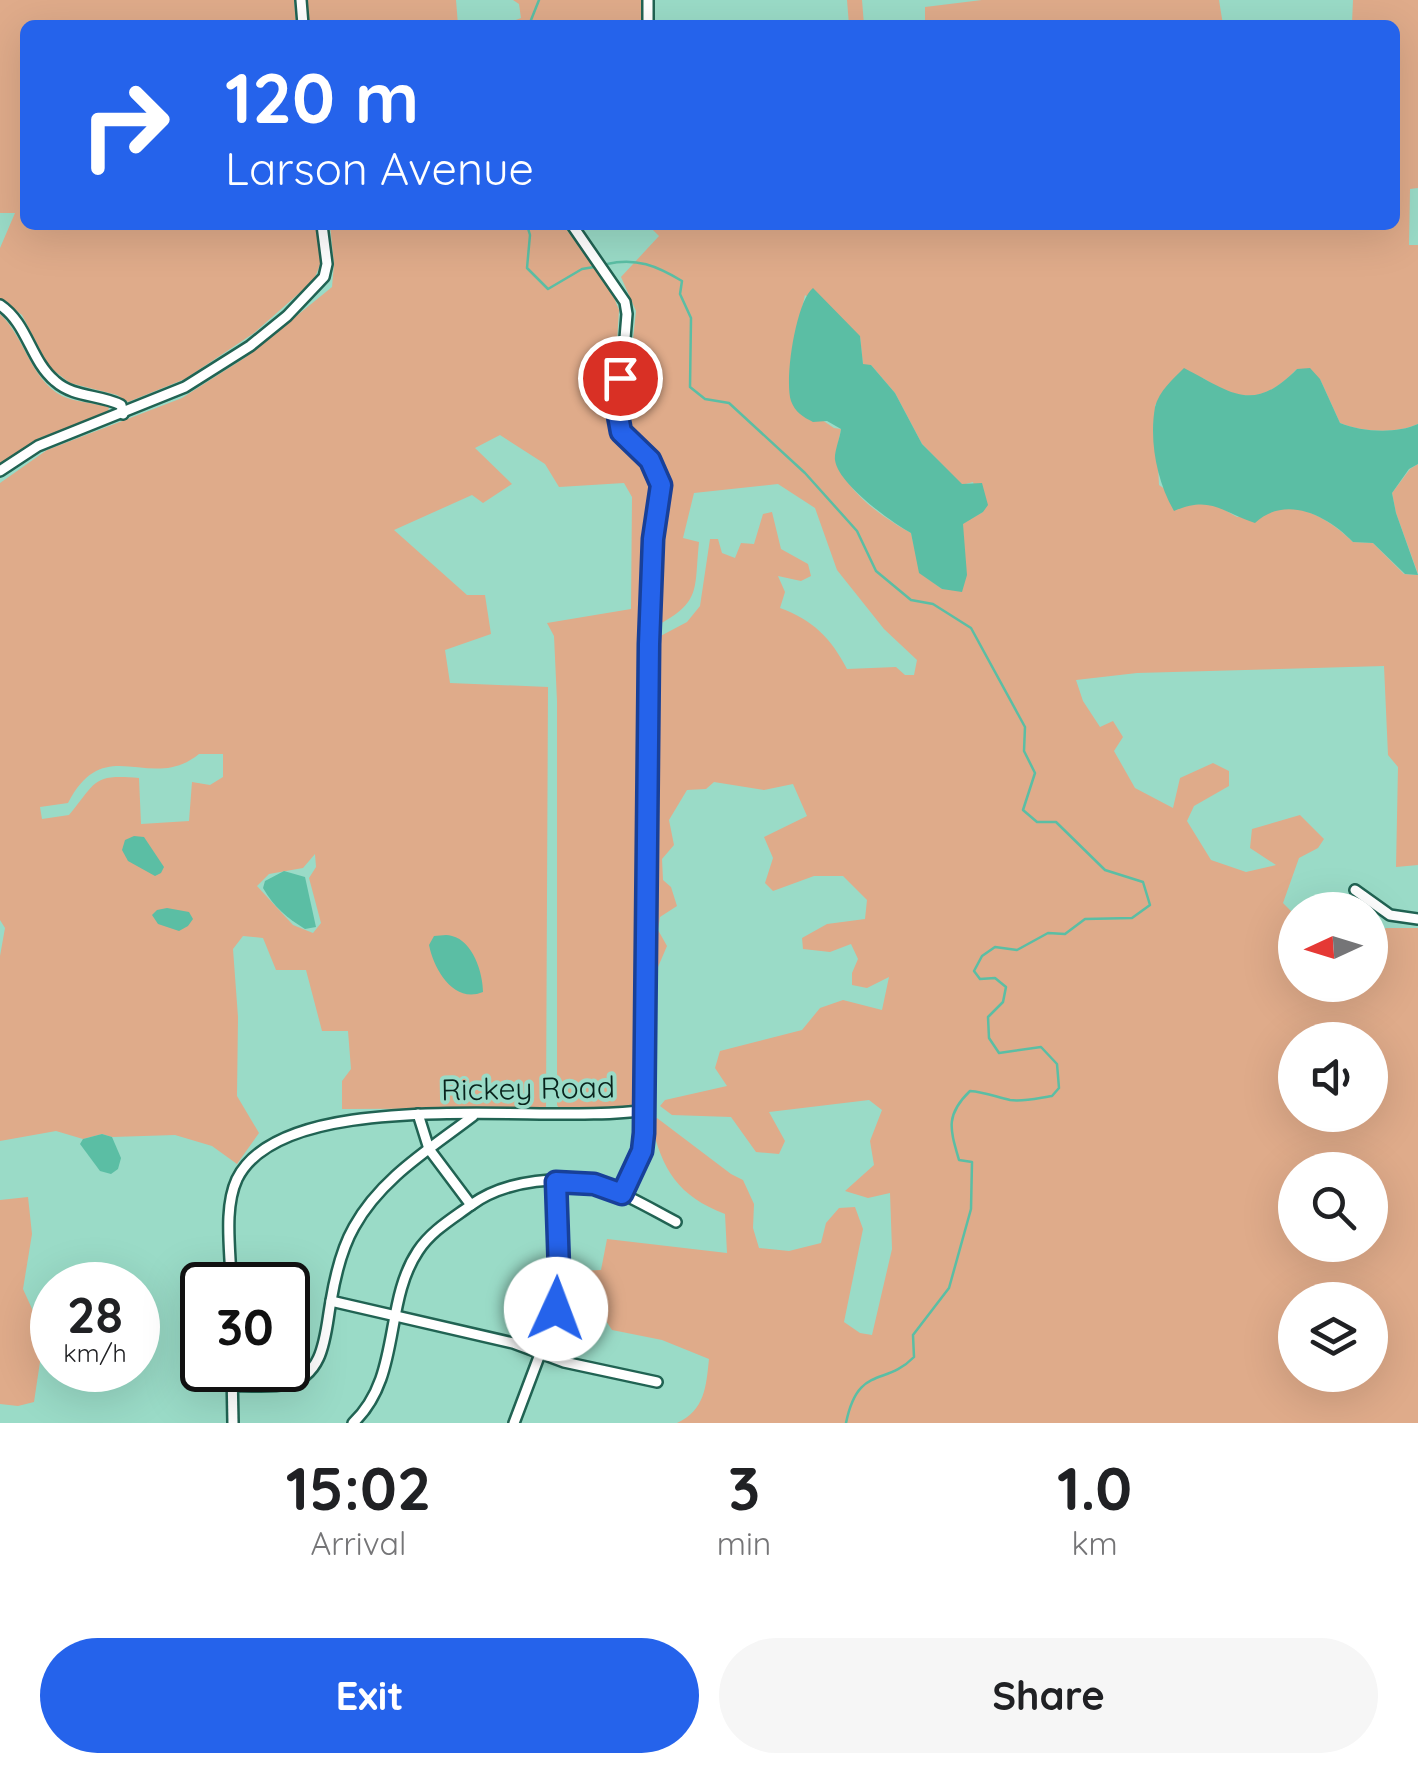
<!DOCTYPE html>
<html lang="en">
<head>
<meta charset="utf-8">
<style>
  :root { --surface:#fff; --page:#f6f6f6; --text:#202124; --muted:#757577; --accent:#2563eb }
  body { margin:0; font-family:Quicksand,sans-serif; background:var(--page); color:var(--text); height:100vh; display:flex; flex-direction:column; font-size:38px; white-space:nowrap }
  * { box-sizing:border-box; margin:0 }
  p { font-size:32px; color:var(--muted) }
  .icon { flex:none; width:55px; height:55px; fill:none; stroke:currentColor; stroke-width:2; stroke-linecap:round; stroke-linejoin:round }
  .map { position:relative; height:1423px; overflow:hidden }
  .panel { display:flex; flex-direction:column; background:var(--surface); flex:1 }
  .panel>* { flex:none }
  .hud { position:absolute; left:20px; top:20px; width:1380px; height:210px; border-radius:15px; box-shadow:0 10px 40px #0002; background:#2563eb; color:#fff; overflow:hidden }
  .needle { width:65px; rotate:266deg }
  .buttons { position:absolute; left:1278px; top:892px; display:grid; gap:20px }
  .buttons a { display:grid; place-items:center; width:110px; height:110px; border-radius:50%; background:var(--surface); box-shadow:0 10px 40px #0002; font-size:50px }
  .speed { position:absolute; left:30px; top:1262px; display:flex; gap:20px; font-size:50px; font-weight:700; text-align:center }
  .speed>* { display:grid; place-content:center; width:130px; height:130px; border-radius:50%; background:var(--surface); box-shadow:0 10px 40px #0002; line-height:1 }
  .speed small { font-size:25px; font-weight:400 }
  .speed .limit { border:5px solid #111; border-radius:15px; background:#fff; color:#111 }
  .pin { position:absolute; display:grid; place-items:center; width:85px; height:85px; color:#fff; margin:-42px; border:5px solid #fff; border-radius:50%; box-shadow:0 2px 10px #0007 }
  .me { position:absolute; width:110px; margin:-55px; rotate:2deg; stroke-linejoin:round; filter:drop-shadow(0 0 8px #0008) }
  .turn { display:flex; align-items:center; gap:35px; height:210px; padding:0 40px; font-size:45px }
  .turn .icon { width:130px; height:130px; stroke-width:2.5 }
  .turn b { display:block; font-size:70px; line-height:85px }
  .eta { display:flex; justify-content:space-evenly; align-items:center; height:170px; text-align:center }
  .eta b { font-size:60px; font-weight:700; line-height:70px }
  .primary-button { display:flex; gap:20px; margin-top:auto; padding:20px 40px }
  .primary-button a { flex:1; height:115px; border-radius:60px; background:var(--accent); color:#fff; font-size:40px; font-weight:700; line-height:115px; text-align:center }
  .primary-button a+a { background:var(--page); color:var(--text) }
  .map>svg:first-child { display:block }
  .green { fill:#dfab8a; fill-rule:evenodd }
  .water { fill:#5bbea4 }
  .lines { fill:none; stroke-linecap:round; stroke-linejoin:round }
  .stream { stroke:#5bbea4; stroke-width:2.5 }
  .minor-casing { stroke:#216353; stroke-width:14 }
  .minor { stroke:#fff; stroke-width:9 }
  .route-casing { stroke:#184099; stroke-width:25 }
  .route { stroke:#2563eb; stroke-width:18 }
  .labels { text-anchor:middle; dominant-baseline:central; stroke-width:8; stroke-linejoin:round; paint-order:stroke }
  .street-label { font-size:30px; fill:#08231c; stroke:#9adbc7 }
</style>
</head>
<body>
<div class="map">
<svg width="1418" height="1423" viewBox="0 0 1418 1423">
  <rect width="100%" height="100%" fill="#9adbc7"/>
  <g class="green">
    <path d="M0 0H294L296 25H25V225H317L321 262 314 280 254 333 185 379 128 402 117 395 70 383 49 367 22 315 0 299V248L15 213H0Z"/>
    <path d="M306 0H456L458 25H309Z"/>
    <path d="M513 0H642V25H503L521 18 519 4Z"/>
    <path d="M847 0H862L864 25H849Z"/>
    <path d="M982 0H1219L1223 25H925V7Z"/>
    <path d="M1353 0H1418V188L1410 189 1409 245H1418V424C1396 434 1362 432 1340 423L1320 379 1297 369C1265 402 1242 404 1203 378L1155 405 1159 485 1188 505 1211 502 1237 517C1251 515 1265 511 1278 508 1305 504 1335 524 1353 542L1373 543 1404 574 1418 575V865L1396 867 1398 767 1388 755 1384 666 1137 673 1076 680 1083 701 1100 727 1113 721 1123 737 1114 751 1135 788 1173 808 1180 778 1213 763 1229 771V786L1194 806 1187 821 1211 860 1246 872 1276 865 1250 848 1252 829 1300 815 1324 839 1318 848 1299 858 1283 903 1295 915V985H1370V938L1386 928H1418V1423H677C705 1410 706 1387 709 1359L662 1340 612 1330 595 1304 571 1291 576 1271 601 1270 607 1239 727 1253 725 1214C678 1196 662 1170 651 1122L657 1118 731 1174 743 1180 754 1204 753 1228 759 1248 789 1251 821 1243 826 1223 839 1208 855 1207 863 1229 844 1322 860 1333 872 1335 892 1249 890 1193 868 1198 845 1191 874 1165 870 1141 882 1110 869 1100 769 1112 785 1141 779 1154 756 1152 731 1117 672 1115 660 1106 665 1100 727 1086 715 1068 720 1051 802 1030 820 1008 843 1000 882 1010 889 977 867 988 852 985V973L858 959 851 944 830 952 803 949 802 938 827 924 865 919 867 900 843 876H814L773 891 765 883 773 858 764 837 807 816 793 784 764 790 714 782 706 789 687 790 669 820 674 845 662 859 663 880 671 887 677 906 660 917 658 930 667 946 658 967H651L653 640 687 622 700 606 710 539H718L722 553 735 558 741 543 754 544 763 514 772 512 781 549 808 564 811 576 801 581 778 576 785 592 780 608C813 620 831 638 847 669L896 667 905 675H914L917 660 884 629 837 570 815 508 778 484 694 493 683 538 699 542C694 590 702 602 656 626L668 485 660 460 632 435 625 415 636 311 621 277 659 236 648 225H1395V25H1337L1352 23ZM805 295 860 336 863 365H871L895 393 922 444 962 485 973 482 983 512 963 523 942 589 920 573 911 533C883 518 838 487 837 453 837 445 840 436 841 429L834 428 791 399 793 348ZM1295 1040H1370V1115H1295ZM1295 1170H1370V1245H1295ZM1295 1300H1370V1375H1295Z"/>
    <path d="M330 225H563L610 288 619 310 612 423 617 437 645 463 654 484 644 661 641 1101 628 1107 560 1110 557 1105V701L554 636 547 623 631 609 632 497 624 483 559 487 545 464 500 435 475 448 512 484 483 503 472 495 394 530 467 595H485L491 634 445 650 450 683 548 687 546 1108 342 1109V1081L351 1069 348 1031H322L306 970H276L263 938 243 936 233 949 238 1017 237 1096 259 1133 237 1164 212 1146 175 1135 112 1137 102 1134 83 1139 56 1131 0 1141V956L5 928 0 920V483L47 450 182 398 246 357 332 287 334 264ZM199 754H223V777L210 785 192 782 189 821 141 824 139 778C91 774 97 782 69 815L42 819 40 807 68 803C105 731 150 794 199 754ZM315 854 316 867 309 878 321 923 313 933 293 925 257 886 269 874 303 868Z"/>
    <path d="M0 314C25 337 30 379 62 396 75 402 94 403 109 407L108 413 39 438 0 464Z"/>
    <path d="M1418 464V574L1396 513 1392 493 1410 469Z"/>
    <path d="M28 1197 32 1234 23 1289 44 1335 34 1402 18 1406 0 1404V1200Z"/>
  </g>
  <g class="water">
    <path d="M813 288 860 336 863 364 871 365 895 393 922 444 962 484 982 483 988 505 983 512 963 524 967 575 962 592 942 589 919 573 911 533C891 522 838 484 835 460 834 452 840 438 841 429L827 421 813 422C803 417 795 412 791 401 784 380 796 301 813 288Z"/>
    <path d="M1184 368C1232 393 1253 414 1297 369L1310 368 1320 379 1340 423C1362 432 1396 434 1418 424V464L1409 469 1392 493 1396 513 1418 575 1405 574 1373 543 1353 542C1328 516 1286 494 1255 523 1221 512 1211 495 1174 511 1157 481 1149 442 1155 407 1159 391 1173 379 1184 368Z"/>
    <path d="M134 836 144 837 164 867 161 873 155 876 128 861 122 850 125 840Z"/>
    <path d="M284 871 305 877 316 927 305 929C287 918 274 907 263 888L265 881Z"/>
    <path d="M167 908 189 912 193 919 188 926 179 931 158 924 152 915 157 910Z"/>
    <path d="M434 936C440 936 446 934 452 936 473 941 483 973 483 992 454 1004 434 970 429 945Z"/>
    <path d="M102 1134 112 1137 121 1158 118 1169 111 1174 100 1171 80 1144 83 1139Z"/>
  </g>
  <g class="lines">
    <g class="stream">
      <path d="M529 25 539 0"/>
      <path d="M527 225 530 235 527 268 548 289 582 269 594 267"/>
      <path d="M607 264C636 257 657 266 682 281L680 294 691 318 690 387 705 399 729 403 805 473 857 531 876 571 911 600 933 604 971 628 1025 727 1024 751 1035 773 1023 810 1037 822H1056L1105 870 1143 882 1150 905 1132 918 1085 919 1065 934 1048 933 1017 950 995 947 982 956 974 971 980 979 995 978 1006 987 1003 1002 988 1017 989 1038 999 1053 1041 1047 1057 1064 1059 1088 1052 1096C1038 1098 1024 1102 1010 1100 996 1097 985 1092 970 1091 945 1115 950 1129 959 1160L972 1162 971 1209 949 1288 913 1335 914 1357C885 1387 858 1364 846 1423"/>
    </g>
    <g class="minor-casing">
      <g id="minor">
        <path d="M301 0 303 25"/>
        <path d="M648 0V25"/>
        <path d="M572 225 625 302 627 314 618 423 627 440 654 464 661 485 653 539 649 644 644 1133 642 1151 621 1194"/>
        <path d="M0 305C28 324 30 360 55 381 74 398 99 394 121 405L123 414"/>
        <path d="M0 471 38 446 185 387 250 346 287 316 324 277 327 264 322 225"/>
        <path d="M1355 890 1390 915 1418 919"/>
        <path d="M418 1114 429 1149 471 1205C505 1180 565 1173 606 1187 630 1196 653 1210 676 1222"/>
        <path d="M231 1285C231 1253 223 1209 237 1179 285 1082 552 1126 645 1110"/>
        <path d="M331 1301 513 1343 564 1362 657 1382"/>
        <path d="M232 1370 233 1423"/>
        <path d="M233 1386C250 1385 270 1388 287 1384 326 1375 325 1332 331 1301 335 1277 342 1248 354 1227 381 1178 430 1149 473 1116"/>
        <path d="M353 1423C402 1377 383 1303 418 1251 431 1231 452 1219 471 1205"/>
        <path d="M514 1423 557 1309 559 1270 556 1183"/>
      </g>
    </g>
    <use href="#minor" class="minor"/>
  </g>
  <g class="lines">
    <g class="route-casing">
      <path id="route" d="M556 1309 559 1270 556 1182 594 1184 622 1194 642 1151 644 1133 649 644 653 539 661 485 650 460 621 432 617 410 620 378"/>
    </g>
    <use href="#route" class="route"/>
  </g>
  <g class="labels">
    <g class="street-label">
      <text transform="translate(528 1088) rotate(-1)">Rickey Road</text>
    </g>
  </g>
</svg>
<div class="buttons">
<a><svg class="needle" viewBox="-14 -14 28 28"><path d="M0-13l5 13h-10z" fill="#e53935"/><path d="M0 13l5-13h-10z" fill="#757577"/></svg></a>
<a><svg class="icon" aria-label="sound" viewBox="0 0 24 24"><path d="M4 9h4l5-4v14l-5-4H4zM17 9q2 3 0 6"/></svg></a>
<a><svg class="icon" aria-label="search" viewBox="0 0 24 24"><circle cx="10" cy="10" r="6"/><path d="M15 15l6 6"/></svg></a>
<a><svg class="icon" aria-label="layers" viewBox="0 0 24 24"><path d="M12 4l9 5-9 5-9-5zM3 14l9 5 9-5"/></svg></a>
</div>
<div class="speed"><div>28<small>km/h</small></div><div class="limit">30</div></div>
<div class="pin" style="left:620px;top:378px;background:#d93025"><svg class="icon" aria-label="arrive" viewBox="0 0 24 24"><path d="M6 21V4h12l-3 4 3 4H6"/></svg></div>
<svg class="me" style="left:556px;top:1309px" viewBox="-20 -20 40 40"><circle r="19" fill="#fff"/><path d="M0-13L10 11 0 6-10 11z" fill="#2563eb"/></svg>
<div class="hud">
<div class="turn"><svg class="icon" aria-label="right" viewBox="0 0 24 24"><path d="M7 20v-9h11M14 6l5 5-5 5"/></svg><div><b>120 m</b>Larson Avenue</div></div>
</div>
</div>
<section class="panel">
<div class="eta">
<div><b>15:02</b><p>Arrival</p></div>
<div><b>3</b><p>min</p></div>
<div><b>1.0</b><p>km</p></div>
</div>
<div class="primary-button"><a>Exit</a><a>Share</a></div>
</section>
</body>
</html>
